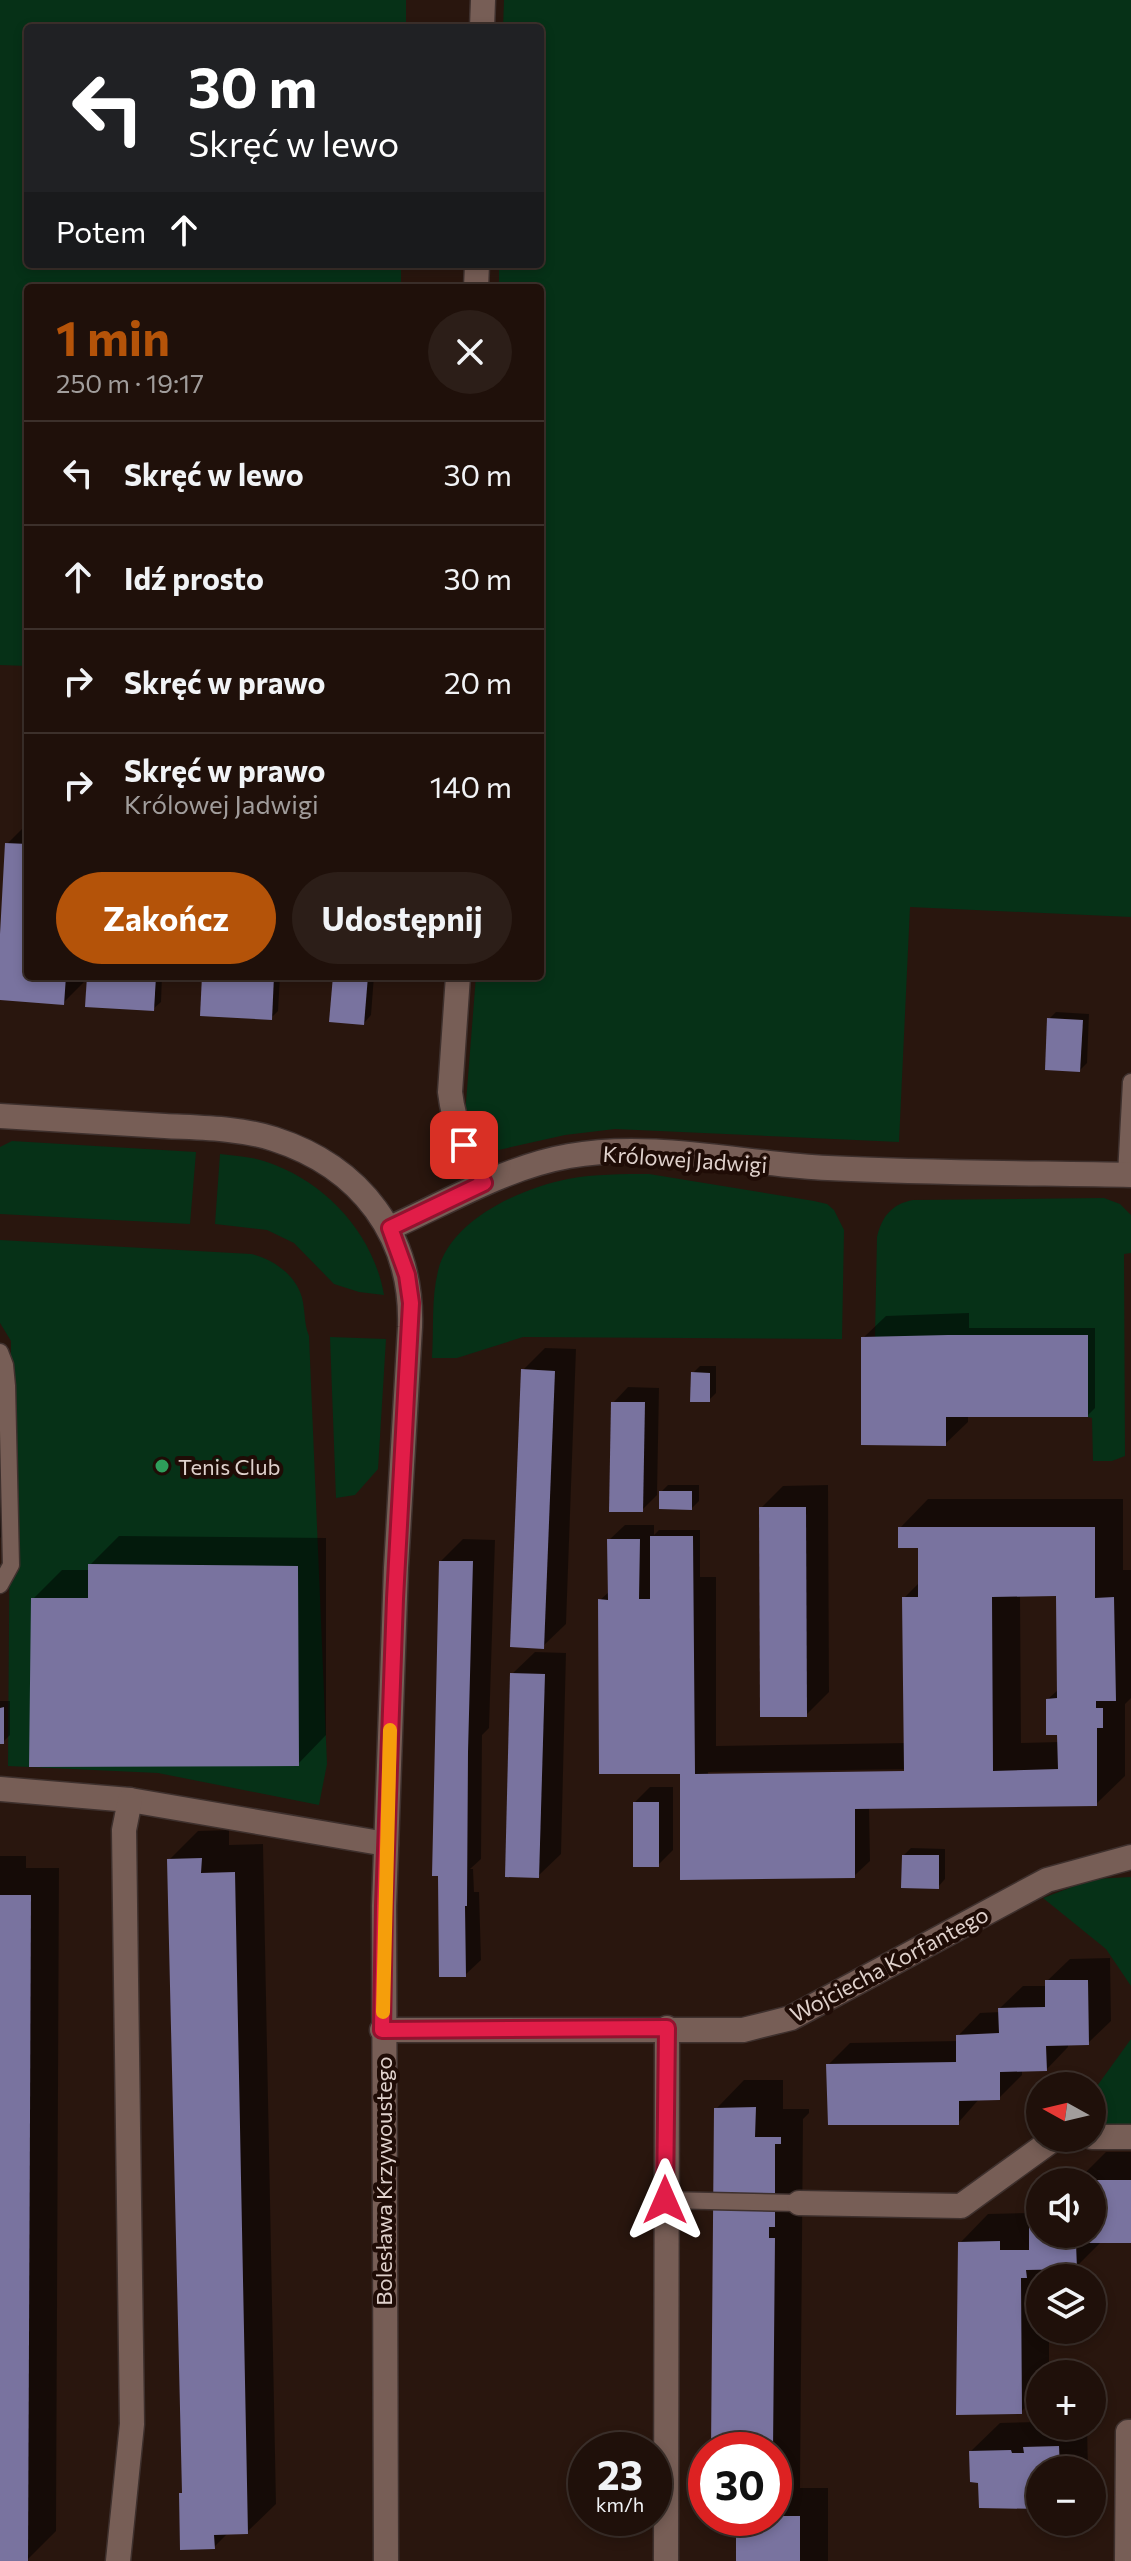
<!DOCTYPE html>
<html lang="pl">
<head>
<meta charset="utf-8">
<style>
  :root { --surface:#1f100a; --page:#2c1e18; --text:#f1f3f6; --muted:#a19d9c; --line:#3c302b; --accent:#b45309 }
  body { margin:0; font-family:Commissioner,sans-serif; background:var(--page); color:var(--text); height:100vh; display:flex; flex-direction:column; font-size:30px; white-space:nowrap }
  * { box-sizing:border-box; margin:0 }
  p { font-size:26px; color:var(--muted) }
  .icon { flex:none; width:44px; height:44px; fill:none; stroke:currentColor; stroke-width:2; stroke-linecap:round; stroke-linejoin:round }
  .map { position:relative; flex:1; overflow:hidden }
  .panel { position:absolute; left:24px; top:284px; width:520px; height:696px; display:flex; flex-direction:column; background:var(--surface); border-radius:8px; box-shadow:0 4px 12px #0003,0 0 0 2px var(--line) }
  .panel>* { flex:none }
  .banner { position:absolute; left:24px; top:24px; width:520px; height:244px; border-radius:8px; box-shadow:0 4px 12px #0003,0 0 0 2px var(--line); background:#202124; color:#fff; overflow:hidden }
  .needle { width:52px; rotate:278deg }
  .buttons { position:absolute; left:1026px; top:2072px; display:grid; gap:16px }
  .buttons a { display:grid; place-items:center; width:80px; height:80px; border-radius:50%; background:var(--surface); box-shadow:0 4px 12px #0003,0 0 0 2px var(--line); font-size:40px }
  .speed { position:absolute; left:568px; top:2432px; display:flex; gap:16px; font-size:40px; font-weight:700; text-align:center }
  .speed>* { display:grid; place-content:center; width:104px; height:104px; border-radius:50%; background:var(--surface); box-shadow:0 4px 12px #0003,0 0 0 2px var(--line); line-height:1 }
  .speed small { font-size:20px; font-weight:400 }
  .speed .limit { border:12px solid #d22; background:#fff; color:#111 }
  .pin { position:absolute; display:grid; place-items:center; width:68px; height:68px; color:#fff; margin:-34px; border-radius:16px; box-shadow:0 4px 12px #0006 }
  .me { position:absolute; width:88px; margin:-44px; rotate:0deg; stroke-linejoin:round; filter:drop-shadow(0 0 6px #0008) }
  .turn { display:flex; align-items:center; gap:28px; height:168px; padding:0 32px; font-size:36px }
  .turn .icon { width:104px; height:104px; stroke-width:2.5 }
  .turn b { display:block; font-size:56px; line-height:68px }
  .then { display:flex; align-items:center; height:76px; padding:0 32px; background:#0003; gap:16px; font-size:30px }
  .round { display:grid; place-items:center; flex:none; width:84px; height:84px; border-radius:42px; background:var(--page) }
  .head { display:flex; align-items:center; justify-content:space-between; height:136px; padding:0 32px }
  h1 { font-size:48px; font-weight:700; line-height:60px; color:var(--accent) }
  .primary-button { display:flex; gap:16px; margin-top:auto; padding:16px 32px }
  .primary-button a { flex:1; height:92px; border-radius:48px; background:var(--accent); color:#fff; font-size:32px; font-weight:700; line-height:92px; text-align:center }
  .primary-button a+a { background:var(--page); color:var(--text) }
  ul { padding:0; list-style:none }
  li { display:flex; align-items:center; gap:24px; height:104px; padding:0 32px; border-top:2px solid var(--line) }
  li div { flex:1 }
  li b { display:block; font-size:30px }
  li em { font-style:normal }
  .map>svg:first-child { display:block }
  .green { fill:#063117 }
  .shadow { fill:#0007; fill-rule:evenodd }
  .building { fill:#79739f; fill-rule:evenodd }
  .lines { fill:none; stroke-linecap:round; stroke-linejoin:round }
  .lane-casing { stroke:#3e302d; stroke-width:19 }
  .street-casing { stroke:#3e302d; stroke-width:27 }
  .secondary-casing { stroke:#3e302d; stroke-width:27 }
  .lane { stroke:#775e56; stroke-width:16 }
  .street { stroke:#775e56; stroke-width:24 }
  .secondary { stroke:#775e56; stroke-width:24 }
  .route-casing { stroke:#92132f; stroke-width:20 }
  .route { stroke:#e11d48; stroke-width:14 }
  .slow { stroke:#f59e0b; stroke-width:14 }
  .leisure-dot { fill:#2e9e5b; stroke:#1f0c06; stroke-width:3 }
  .labels { text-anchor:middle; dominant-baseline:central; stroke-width:8; stroke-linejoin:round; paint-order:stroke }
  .street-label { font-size:22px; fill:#dfd1cc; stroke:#1f0c06 }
  .poi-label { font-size:22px; fill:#dfd1cc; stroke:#1f0c06; text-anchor:start }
</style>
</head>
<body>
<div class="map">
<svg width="1131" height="2561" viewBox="0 0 1131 2561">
  <rect width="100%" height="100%" fill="#29160e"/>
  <g class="green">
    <path d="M0 0H406V28H28V264H401V288H28V666L0 665Z"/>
    <path d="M504 0H1131V917L910 907 899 1142 615 1129 565 1135 494 1151C478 1143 471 1130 465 1115L476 976H540V288H499V264H540V28H503Z"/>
    <path d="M12 1141 196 1152 190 1224 0 1214V1147Z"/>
    <path d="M220 1154C238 1156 257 1157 275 1165 329 1186 374 1236 384 1295L359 1292 334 1284 294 1243 267 1230 215 1224Z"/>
    <path d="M649 1174 814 1201 827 1204 834 1210 844 1230 842 1339 523 1337 457 1358H432C434 1330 431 1299 438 1271 450 1220 521 1188 568 1179 594 1174 623 1174 649 1174Z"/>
    <path d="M1104 1198 1120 1204 1131 1215V1253L1124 1254 1125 1456 1112 1461H1093L1092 1418 1088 1417V1335L875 1337 877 1237C882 1216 892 1204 913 1200Z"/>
    <path d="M0 1240 251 1254C270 1258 292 1272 300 1292 306 1306 303 1322 309 1336L327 1764 319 1805 158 1773 8 1766 11 1341 0 1323Z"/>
    <path d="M330 1337 386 1339 378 1469 355 1495 336 1498Z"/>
    <path d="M1131 1877V1986L1106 1949 1043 1898 1093 1879Z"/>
    <path d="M1131 2039V2124L1092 2125V2093Z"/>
  </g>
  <g class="shadow">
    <path d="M28 823V976H162L161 1002 153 1009 89 977 63 1003 0 998 7 844Z"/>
    <path d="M204 976H280L278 1011 271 1018Z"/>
    <path d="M335 976H374L371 1015 364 1023Z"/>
    <path d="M1056 1012 1089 1014 1087 1063 1080 1070 1049 1019Z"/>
    <path d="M969 1313V1328H1095V1408L1088 1415H968V1422L945 1444 863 1338 886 1316Z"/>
    <path d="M545 1348 576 1349 566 1624 543 1646 523 1370Z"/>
    <path d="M700 1366H716V1393L709 1400 693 1373Z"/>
    <path d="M628 1387 659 1388 657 1495 642 1510 613 1403Z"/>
    <path d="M0 1482 5 1483 13 1493 18 1511 12 1526 0 1538Z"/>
    <path d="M668 1485H699V1501L692 1508 661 1492Z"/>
    <path d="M828 1485 829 1692 806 1715 761 1508 783 1486Z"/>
    <path d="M928 1499H1123V1570H1131V1698L1125 1704V1776L1096 1804 869 1806 870 1861 854 1876 682 1772 600 1600 610 1591 609 1540 625 1525H654V1535L659 1530H700V1577H716V1746L906 1743 904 1598 920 1582V1546L900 1528ZM1058 1593 1059 1689 1048 1699 1059 1742 1021 1743 1020 1594ZM914 1769V1773L708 1776V1772Z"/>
    <path d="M119 1536 326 1538V1735L298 1764 33 1599 62 1570H90V1565Z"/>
    <path d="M463 1539 495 1540 489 1728 482 1735 481 1859 470 1869H473L474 1892H479L481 1960 465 1975 441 1561Z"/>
    <path d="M535 1652 566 1653 561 1854 538 1876 512 1674Z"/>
    <path d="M0 1701H10V1735L3 1742H0Z"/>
    <path d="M650 1787H673V1850L658 1865 635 1802Z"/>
    <path d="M229 1830V1845L263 1844 276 2504 247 2532 228 2533 214 2547 184 2492 169 1860 198 1831Z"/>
    <path d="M911 1848 945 1849V1879L938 1887 904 1855Z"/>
    <path d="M0 1856H26V1868H59L56 2531 27 2560 8 2561H0Z"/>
    <path d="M1110 1958 1111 2021 1088 2043 1068 2044V2047L1046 2070H1022V2075L999 2098H980L958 2123 828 2065 850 2043 958 2041V2036L980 2013 1000 2012V2008L1023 1986H1047V1981L1070 1959Z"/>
    <path d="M744 2080H783V2109H809V2113L803 2119 800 2488H828V2561H738V2518H774V2450H713L716 2109Z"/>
    <path d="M1106 2152H1131V2241H1102L1076 2267 1049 2268V2278H1040V2330H1049V2374H1040V2392L1021 2412 960 2243 988 2214 1031 2213V2209L1040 2199V2234H1092V2182H1057L1078 2180Z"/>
    <path d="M1039 2422 1040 2426H1087L1088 2470H1040V2507L980 2481 971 2451 1000 2423Z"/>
  </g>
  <g class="building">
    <path d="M5 843 28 844V976H66L64 1005 0 1000V934Z"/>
    <path d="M87 976H156L154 1011 85 1007Z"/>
    <path d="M202 976H274L272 1020 200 1016Z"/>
    <path d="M333 976H368L364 1025 329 1022Z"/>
    <path d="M1047 1018 1083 1020 1080 1072 1045 1070Z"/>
    <path d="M948 1335H1088V1417H946V1446L861 1445V1337Z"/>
    <path d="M521 1369 555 1371 544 1649 510 1647Z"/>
    <path d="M691 1372 710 1373V1402H690Z"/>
    <path d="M611 1402H645L643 1512H609Z"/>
    <path d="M659 1491H692V1510L659 1509Z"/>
    <path d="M759 1507H806L807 1717H760Z"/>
    <path d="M898 1527H1095V1598L1114 1597 1116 1701H1096V1708H1103V1728H1097V1806L855 1809V1878L680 1880V1774H599L598 1599 608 1600 607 1539H640L639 1599H650V1536H693L695 1774 904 1771 902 1597H918V1548H898ZM1056 1596 1057 1698 1046 1699V1735H1057L1058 1769 993 1771 992 1597Z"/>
    <path d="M439 1561H473L468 1752 467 1906H465L466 1977H439L438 1876H432Z"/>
    <path d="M88 1564 298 1566 299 1766 29 1767 31 1598H88Z"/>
    <path d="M510 1673 545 1674 539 1878 505 1877Z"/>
    <path d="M4 1707V1744H0V1708Z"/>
    <rect x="633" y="1802" width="26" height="65"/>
    <path d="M902 1855H939V1889L901 1888Z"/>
    <path d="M202 1858 201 1873 235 1872 248 2534 214 2535 215 2549 180 2550 179 2493H182L167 1859Z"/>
    <path d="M0 1895H31L28 2561H0Z"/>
    <path d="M1045 1980H1088L1089 2045 1046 2046 1047 2071 1000 2072V2100L959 2101V2125H828L826 2064 956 2062V2035L999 2033 998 2008 1045 2007Z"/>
    <path d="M756 2107 755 2137H781V2144H775V2227H769V2238H775L773 2450H711L714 2108Z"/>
    <path d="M1092 2180H1131V2243H1076L1077 2269 1026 2270 1027 2278H1021L1022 2414 956 2415 958 2242 1000 2241V2250H1029V2208H1040V2234H1092Z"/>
    <path d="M1059 2446 1060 2470H1040V2509L979 2508 978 2483 970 2482 969 2451 1011 2450 1012 2453H1024L1023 2447Z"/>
    <path d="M774 2516H800V2561H736V2518H774Z"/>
  </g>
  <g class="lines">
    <g class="lane-casing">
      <g id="lane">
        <path d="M1126 1175 1131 1082"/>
        <path d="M0 1352 5 1365 7 1386 11 1565 0 1585"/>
        <path d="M665 2200 799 2203"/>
      </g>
    </g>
    <g class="street-casing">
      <g id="street">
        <path d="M482 28 483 0"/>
        <path d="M476 288 477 264"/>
        <path d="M458 976 450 1092C454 1127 468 1153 484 1183"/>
        <path d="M390 1228C448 1202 506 1167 569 1156 654 1141 743 1164 828 1168 929 1173 1030 1173 1131 1175"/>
        <path d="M0 1789 130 1800 386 1844"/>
        <path d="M382 2030H743L791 2018 1047 1880 1131 1857"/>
        <path d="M1092 2137H1131"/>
        <path d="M799 2203 961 2206 1055 2138"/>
        <path d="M118 2561 132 2424 124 1830 130 1800"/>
        <path d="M666 2561 667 2028"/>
        <path d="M1127 2561 1128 2432H1131"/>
      </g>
    </g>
    <g class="secondary-casing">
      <path id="secondary" d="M0 1116C55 1119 110 1123 165 1126 201 1128 240 1128 274 1139 361 1167 413 1236 410 1327L396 1568 384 1906 386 2561"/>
    </g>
    <use href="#lane" class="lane"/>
    <use href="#street" class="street"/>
    <use href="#secondary" class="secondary"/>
  </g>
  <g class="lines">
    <g class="route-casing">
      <path id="route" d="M464 1145 484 1183 390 1228 407 1275 411 1303 395 1599 384 1906 382 2030 667 2028 665 2200"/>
    </g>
    <use href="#route" class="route"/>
    <path class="slow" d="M383 2012 390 1730"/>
  </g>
  <circle class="leisure-dot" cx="162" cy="1466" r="8"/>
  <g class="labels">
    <g class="street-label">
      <text transform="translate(685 1159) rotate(4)">Królowej Jadwigi</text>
      <text transform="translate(889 1964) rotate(-28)">Wojciecha Korfantego</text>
      <text transform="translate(383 2181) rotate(-90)">Bolesława Krzywoustego</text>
    </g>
    <g class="poi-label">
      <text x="178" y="1466">Tenis Club</text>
    </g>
  </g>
</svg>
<div class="buttons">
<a><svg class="needle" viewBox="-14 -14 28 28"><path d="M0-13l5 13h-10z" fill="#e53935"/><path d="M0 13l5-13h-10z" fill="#a19d9c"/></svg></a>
<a><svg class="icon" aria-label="sound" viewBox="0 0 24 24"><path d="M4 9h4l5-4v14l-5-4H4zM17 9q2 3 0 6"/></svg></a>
<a><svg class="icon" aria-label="layers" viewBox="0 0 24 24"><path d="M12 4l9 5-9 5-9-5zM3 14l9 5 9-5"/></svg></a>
<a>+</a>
<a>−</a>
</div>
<div class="speed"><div>23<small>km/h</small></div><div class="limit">30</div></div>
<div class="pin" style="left:464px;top:1145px;background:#d93025"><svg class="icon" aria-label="arrive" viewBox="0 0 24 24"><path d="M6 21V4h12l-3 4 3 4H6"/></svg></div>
<svg class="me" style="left:665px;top:2200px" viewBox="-20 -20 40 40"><path d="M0-17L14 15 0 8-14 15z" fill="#e11d48" stroke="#fff" stroke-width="4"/></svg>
<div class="banner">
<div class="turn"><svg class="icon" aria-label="left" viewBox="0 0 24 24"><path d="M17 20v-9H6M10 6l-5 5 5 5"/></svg><div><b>30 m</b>Skręć w lewo</div></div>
<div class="then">Potem<svg class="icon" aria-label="ahead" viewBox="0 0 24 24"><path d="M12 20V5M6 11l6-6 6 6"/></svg></div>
</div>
<section class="panel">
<div class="head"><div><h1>1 min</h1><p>250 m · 19:17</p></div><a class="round"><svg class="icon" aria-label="close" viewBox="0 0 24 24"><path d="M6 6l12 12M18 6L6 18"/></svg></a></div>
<ul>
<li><svg class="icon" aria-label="left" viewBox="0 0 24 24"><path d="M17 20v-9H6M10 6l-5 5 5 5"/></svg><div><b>Skręć w lewo</b></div><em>30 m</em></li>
<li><svg class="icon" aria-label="ahead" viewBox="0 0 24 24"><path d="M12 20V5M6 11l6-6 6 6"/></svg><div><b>Idź prosto</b></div><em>30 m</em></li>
<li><svg class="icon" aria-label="right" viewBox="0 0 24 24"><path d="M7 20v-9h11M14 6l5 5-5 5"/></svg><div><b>Skręć w prawo</b></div><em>20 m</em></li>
<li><svg class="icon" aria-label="right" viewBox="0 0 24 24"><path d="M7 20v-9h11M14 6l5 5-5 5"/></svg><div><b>Skręć w prawo</b><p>Królowej Jadwigi</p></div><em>140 m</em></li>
</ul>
<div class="primary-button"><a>Zakończ</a><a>Udostępnij</a></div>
</section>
</div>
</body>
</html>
